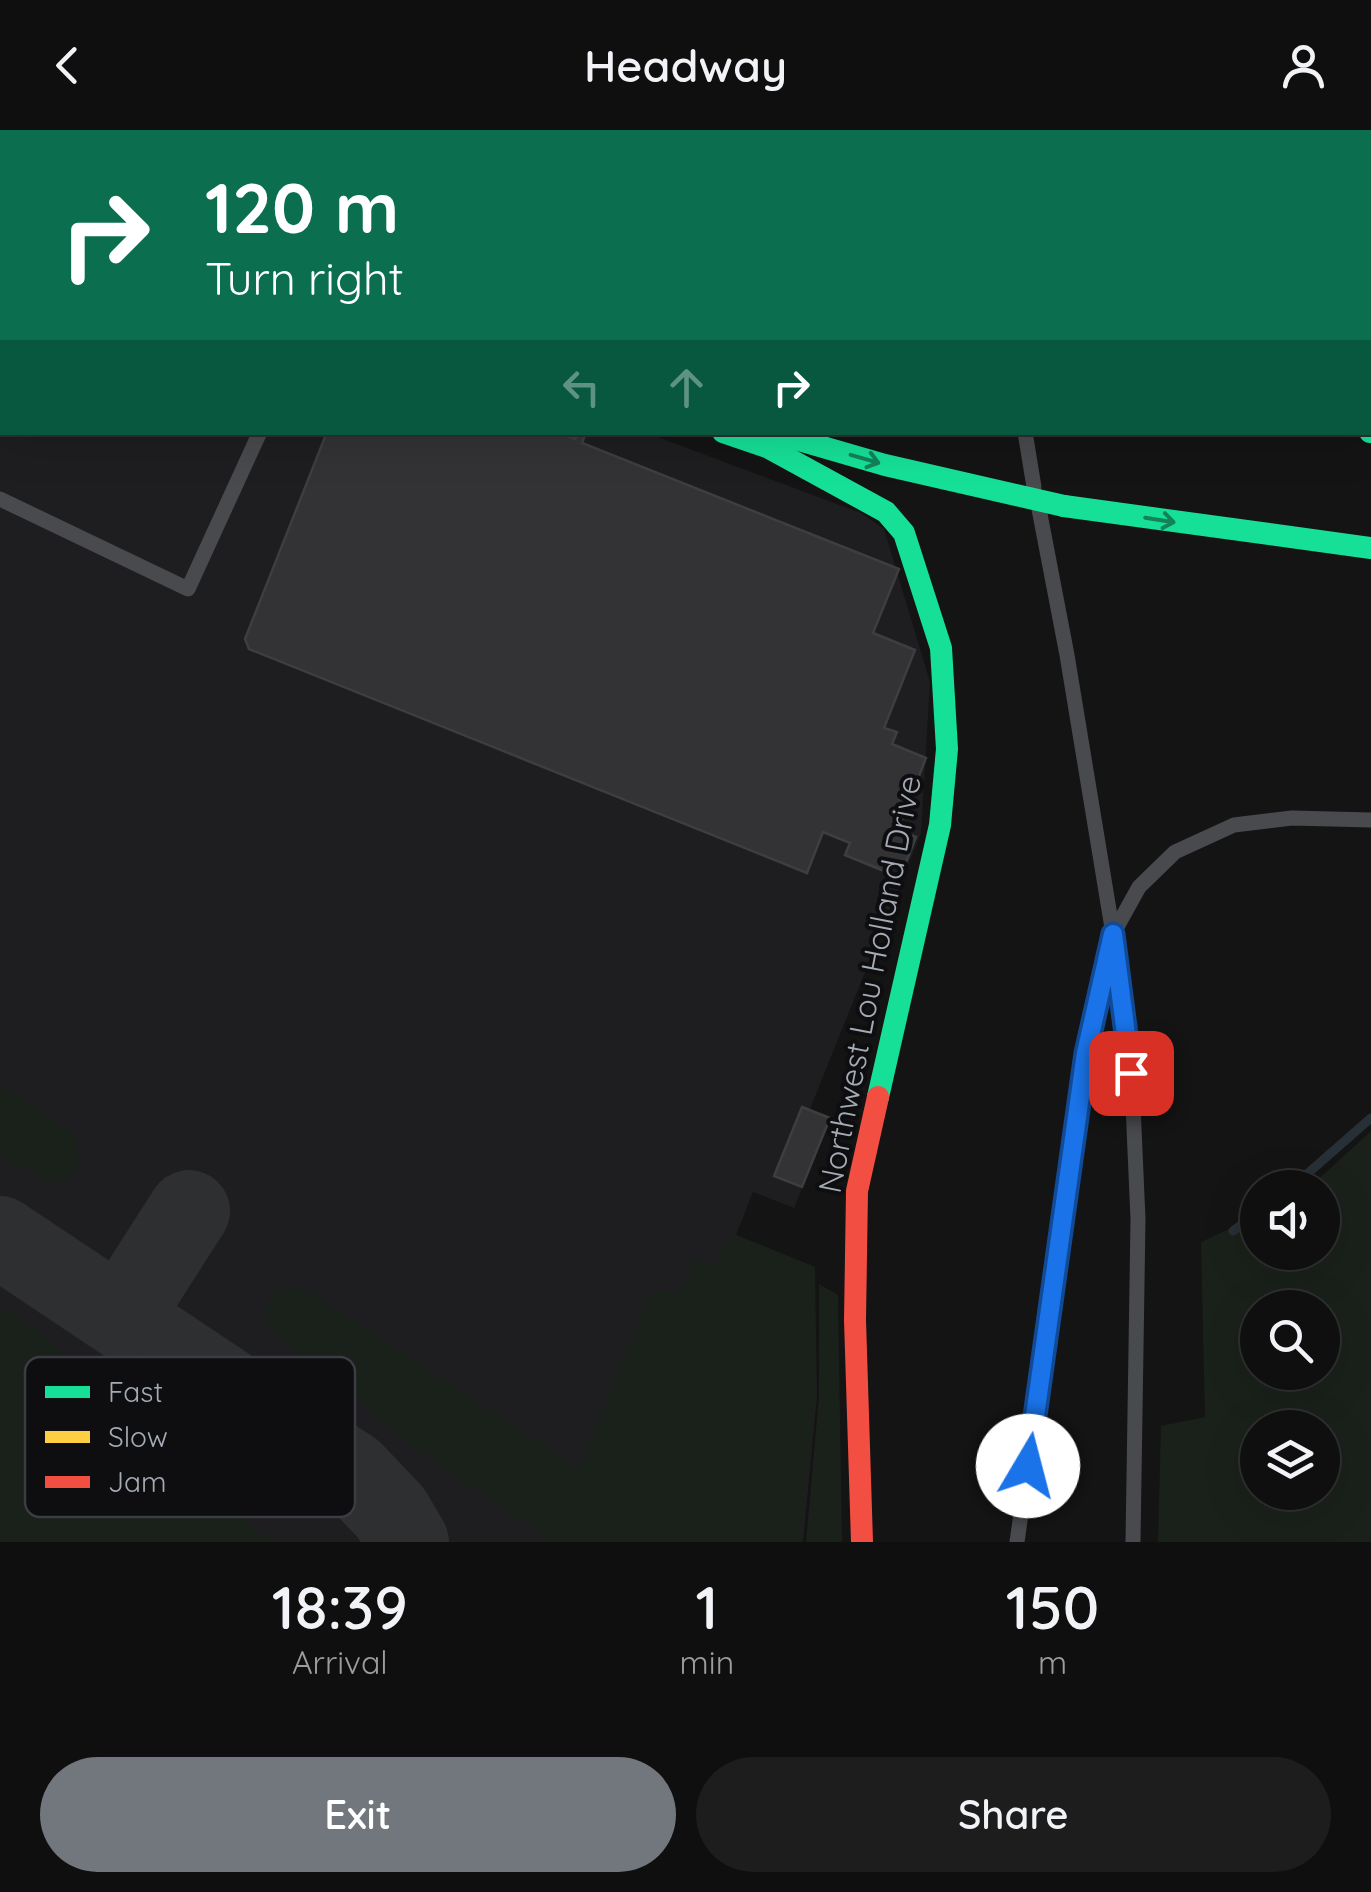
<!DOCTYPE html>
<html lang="en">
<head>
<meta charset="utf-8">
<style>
  :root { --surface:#0f0f0f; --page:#1d1d1d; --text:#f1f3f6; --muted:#9b9c9e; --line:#2f2f2f; --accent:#72767d }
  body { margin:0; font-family:Quicksand,sans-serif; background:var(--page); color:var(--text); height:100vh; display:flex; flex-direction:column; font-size:38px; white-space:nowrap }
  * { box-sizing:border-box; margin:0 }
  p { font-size:32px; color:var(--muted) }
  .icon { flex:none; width:55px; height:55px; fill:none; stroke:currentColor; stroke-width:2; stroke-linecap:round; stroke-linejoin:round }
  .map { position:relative; height:1412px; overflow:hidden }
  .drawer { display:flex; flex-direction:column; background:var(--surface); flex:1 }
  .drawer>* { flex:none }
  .top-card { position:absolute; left:0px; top:0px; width:1372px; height:305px; box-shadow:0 10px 40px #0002,0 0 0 2px var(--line); background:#0b6e4f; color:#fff; overflow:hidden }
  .tools { position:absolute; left:1240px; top:1040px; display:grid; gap:20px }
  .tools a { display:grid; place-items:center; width:100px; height:100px; border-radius:50%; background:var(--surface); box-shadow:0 10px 40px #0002,0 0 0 2px var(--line); font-size:50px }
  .pin { position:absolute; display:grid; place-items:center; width:85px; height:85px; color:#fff; margin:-42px; border-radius:20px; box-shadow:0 5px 15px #0006 }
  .me { position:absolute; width:110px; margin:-55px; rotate:8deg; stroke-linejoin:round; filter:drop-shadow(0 0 8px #0008) }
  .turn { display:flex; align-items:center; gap:35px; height:210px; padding:0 40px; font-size:45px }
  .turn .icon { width:130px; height:130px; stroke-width:2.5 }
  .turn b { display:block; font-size:70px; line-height:85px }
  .lanes { display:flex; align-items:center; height:95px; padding:0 40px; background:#0003; justify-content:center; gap:50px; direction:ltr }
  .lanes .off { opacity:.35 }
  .eta { display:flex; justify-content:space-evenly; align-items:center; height:170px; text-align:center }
  .eta b { font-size:60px; font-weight:600; line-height:70px }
  .button { display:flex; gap:20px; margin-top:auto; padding:20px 40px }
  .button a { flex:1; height:115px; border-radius:60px; background:var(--accent); color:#fff; font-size:40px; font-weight:600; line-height:115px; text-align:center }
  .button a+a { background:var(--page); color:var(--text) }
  header { display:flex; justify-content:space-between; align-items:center; height:130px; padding:0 40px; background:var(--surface); font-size:45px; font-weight:600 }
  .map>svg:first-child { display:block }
  .built { fill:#1e1e20 }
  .green { fill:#1a211b; fill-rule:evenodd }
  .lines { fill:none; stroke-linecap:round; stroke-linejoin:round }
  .stream { stroke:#273036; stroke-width:9 }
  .taxiway { stroke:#2e2f30; stroke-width:82 }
  .building { fill:#333335; stroke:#3c3e40; stroke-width:2.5 }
  .lane { stroke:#484a4d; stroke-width:15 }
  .street { stroke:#484a4d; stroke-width:32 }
  .fast { stroke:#16e098; stroke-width:22 }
  .slow { stroke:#ffcf43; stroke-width:22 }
  .jam { stroke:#f24e42; stroke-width:22 }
  .rail { stroke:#484a4c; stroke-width:8; stroke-dasharray:12 10; stroke-linecap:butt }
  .fast-bridge { stroke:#16e098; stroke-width:22 }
  .oneway { stroke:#12825b }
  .route-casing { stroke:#114b97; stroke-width:25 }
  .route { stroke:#1a73e8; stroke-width:18 }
  .labels { text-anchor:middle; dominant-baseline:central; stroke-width:8; stroke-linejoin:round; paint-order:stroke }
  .street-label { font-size:32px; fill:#a5abb5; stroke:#0e0e10 }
  .key { fill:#0e0e10; stroke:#3b3d42; stroke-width:2.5 }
  .key-label { font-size:28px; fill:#a5abb5 }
</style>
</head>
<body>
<header><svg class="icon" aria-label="back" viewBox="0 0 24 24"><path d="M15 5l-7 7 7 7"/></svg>Headway<svg class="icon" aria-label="person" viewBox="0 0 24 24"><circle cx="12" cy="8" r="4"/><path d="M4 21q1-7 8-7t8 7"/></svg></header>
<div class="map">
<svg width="1371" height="1412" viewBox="0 0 1371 1412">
  <rect width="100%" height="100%" fill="#141414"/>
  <path class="built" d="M0 80 2 302 647 303 861 383 884 399 930 552 921 703 810 979 830 988 794 1078 753 1062 736 1105 815 1137 817 1266 803 1412H0Z"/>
  <g class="green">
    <path d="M0 954 75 1006 79 1031 69 1050 50 1052 0 1026Z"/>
    <path d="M1371 1001V1412H1158L1161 1296 1205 1287 1201 1112 1257 1086 1258 1122H1322V1058L1310 1057ZM1258 1178H1322V1242H1258ZM1258 1298H1322V1362H1258Z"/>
    <path d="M736 1105 815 1137V1266L801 1412H552L435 1334 269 1199 262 1185 277 1162 301 1157 578 1338 651 1163 682 1160 696 1128 716 1135 727 1110Z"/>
    <path d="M819 1154 838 1165 842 1412H806L819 1266Z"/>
    <path d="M0 1177 40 1201 271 1412H0Z"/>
  </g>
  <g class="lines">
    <g class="stream">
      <path d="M1291 1058 1371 988"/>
      <path d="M1233 1101 1258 1083"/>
    </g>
    <g class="taxiway">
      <path d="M0 1107 352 1342 391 1383 408 1412"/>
      <path d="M121 1187 189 1081"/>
    </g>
  </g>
  <g class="building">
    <path d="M327 302H557L575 309 580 302 585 305 582 313 899 439 873 503 915 520 884 598 897 602 892 614 926 628 898 700 916 707 905 735 889 729 884 741 845 725 850 713 823 702 807 743 249 519 245 509Z"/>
    <path d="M802 977 830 988 802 1057 774 1046Z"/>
  </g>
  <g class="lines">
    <g class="lane">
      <path d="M1014 0 1016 2"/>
      <path d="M1025 302 1034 357"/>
      <path d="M0 369 188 459 260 302"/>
      <path d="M1039 379 1067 525 1130 907 1138 1089 1133 1412"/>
      <path d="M1017 1412 1086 923 1113 804 1139 757 1175 722 1234 695 1292 688 1371 690"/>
    </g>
    <path class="street" d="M0 47 2 48"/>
    <g class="fast">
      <path d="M196 0 202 2"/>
      <path d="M723 302 767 317 886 382 904 403 941 518 947 619 940 695 878 967"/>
      <path d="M1370 302H1371"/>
      <path d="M1064 376 1371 418"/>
    </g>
    <path class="slow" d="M8 0 11 2"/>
    <path class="jam" d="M862 1412 855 1190 857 1061 878 967"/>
    <g class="rail">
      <path d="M365 0 374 2"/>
      <path d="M436 0 446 2"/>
      <path d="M1144 2 1163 0"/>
      <path d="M1298 2 1316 0"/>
    </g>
    <path class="fast-bridge" d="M771 302 885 335 1064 376"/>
  </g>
  <defs><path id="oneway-shaft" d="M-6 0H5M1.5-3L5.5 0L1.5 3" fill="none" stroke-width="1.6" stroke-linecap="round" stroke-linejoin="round" transform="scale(2.5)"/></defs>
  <g class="oneway">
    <use href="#oneway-shaft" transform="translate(865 329) rotate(16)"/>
    <use href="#oneway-shaft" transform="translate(1160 390) rotate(9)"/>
  </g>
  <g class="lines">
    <g class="route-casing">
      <path id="route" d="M1028 1336 1086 923 1113 804 1131 943"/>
    </g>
    <use href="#route" class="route"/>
  </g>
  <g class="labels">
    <g class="street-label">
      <text transform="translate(869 854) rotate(-79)">Northwest Lou Holland Drive</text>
    </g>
  </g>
  <rect x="25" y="1227" width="330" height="160" rx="15" class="key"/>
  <rect x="45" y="1256" width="45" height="12" fill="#16e098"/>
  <rect x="45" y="1301" width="45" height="12" fill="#ffcf43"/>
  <rect x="45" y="1346" width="45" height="12" fill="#f24e42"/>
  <g class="key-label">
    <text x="108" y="1272">Fast</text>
    <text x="108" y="1317">Slow</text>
    <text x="108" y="1362">Jam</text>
  </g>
</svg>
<div class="tools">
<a><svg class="icon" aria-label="sound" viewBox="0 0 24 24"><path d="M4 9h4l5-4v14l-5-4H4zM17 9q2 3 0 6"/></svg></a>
<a><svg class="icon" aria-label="search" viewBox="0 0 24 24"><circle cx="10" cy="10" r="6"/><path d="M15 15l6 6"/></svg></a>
<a><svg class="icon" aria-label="layers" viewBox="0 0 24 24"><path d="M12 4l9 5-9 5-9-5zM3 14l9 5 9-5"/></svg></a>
</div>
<div class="pin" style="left:1131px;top:943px;background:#d93025"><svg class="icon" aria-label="arrive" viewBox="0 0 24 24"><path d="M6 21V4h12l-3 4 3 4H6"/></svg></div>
<svg class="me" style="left:1028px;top:1336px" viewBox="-20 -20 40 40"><circle r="19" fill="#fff"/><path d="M0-13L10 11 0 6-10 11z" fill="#1a73e8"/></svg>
<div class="top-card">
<div class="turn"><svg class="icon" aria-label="right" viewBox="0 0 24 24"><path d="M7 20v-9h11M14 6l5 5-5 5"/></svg><div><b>120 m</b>Turn right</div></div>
<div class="lanes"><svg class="icon off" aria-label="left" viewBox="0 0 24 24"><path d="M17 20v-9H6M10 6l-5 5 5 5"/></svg><svg class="icon off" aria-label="ahead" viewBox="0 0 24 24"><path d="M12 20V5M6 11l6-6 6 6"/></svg><svg class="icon" aria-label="right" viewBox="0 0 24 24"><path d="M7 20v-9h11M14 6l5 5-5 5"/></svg></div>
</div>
</div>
<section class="drawer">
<div class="eta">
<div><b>18:39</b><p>Arrival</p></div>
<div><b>1</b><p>min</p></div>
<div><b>150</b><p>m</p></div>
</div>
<div class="button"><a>Exit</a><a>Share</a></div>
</section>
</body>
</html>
